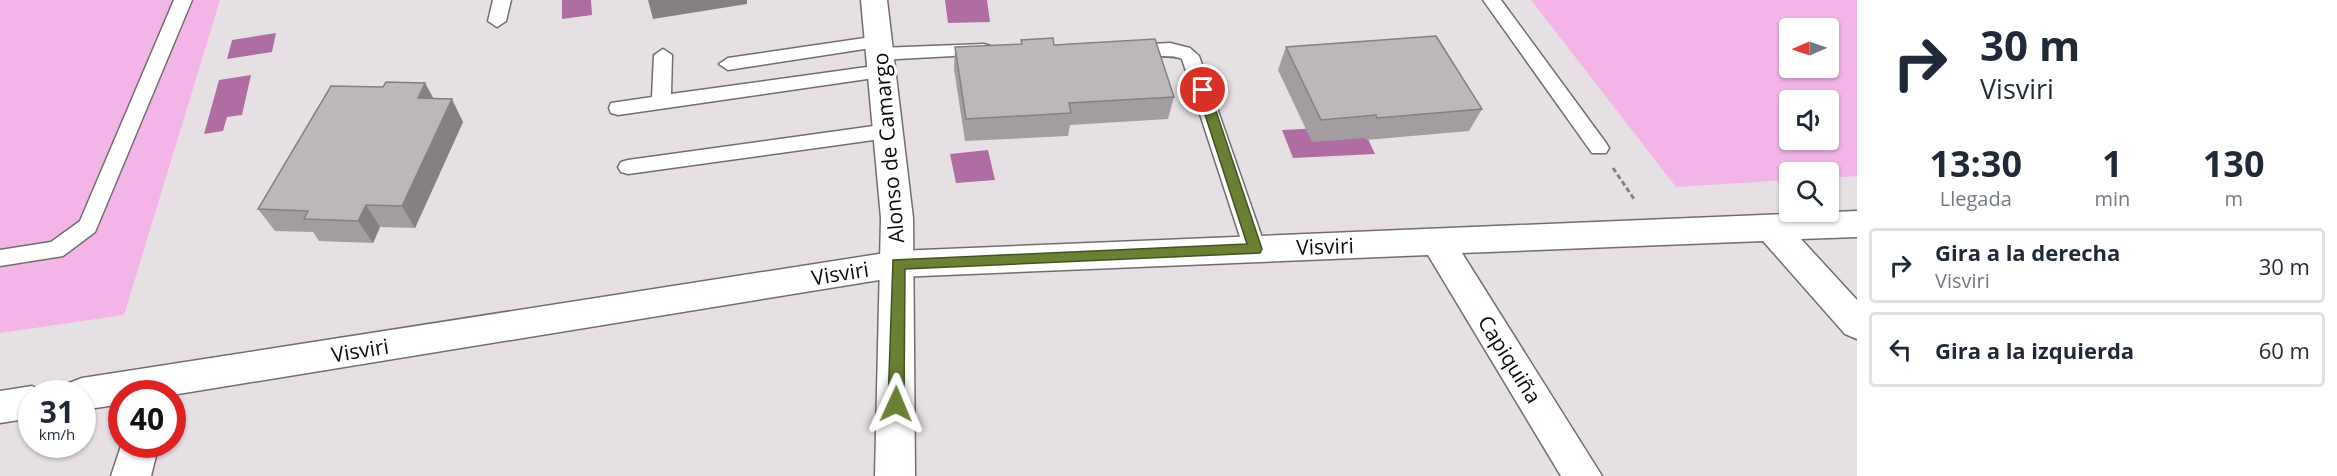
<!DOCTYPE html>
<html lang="es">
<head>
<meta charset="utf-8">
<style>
  :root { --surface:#fff; --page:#f6f6f7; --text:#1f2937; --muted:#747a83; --line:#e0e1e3 }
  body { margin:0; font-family:"Open Sans",sans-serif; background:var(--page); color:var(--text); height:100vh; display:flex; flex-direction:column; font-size:22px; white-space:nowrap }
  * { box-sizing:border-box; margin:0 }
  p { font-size:20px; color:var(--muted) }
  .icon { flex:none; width:33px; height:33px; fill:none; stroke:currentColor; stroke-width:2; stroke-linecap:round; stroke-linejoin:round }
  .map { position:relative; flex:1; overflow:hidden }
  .details { display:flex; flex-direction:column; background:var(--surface); width:480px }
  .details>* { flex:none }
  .banner { background:#fff; color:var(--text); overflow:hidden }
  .needle { width:39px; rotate:268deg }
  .tools { position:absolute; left:1779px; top:18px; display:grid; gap:12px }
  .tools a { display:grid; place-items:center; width:60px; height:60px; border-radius:6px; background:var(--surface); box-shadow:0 2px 4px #0004; font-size:30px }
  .speed { position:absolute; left:18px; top:380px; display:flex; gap:12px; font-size:30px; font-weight:700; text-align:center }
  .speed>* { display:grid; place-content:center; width:78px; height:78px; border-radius:50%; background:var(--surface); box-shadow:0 2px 4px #0004; line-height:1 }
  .speed small { font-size:15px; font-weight:400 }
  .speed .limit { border:9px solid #d22; background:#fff; color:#111 }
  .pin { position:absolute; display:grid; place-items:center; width:51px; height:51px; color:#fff; margin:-26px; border:3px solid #fff; border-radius:50%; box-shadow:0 2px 6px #0007 }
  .me { position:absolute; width:66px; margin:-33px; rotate:1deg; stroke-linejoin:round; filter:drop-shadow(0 0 4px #0008) }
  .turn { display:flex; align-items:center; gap:21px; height:126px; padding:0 24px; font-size:27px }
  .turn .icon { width:78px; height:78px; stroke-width:2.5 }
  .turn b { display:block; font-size:42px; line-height:51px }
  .eta { display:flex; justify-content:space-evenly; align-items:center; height:102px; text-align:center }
  .eta b { font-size:36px; font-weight:700; line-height:42px }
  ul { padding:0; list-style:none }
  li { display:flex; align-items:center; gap:18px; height:75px; margin:0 12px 9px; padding:0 12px; border:3px solid var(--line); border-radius:6px }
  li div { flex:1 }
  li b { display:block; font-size:22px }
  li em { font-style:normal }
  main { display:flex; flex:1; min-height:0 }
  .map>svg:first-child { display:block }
  .green { fill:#f3b4e7; fill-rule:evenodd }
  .water { fill:#af6da4 }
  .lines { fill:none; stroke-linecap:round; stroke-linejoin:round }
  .lane-casing { stroke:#726d71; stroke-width:3 }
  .street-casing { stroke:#726d71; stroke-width:3 }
  .secondary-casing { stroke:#726d71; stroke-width:3 }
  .path { stroke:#838083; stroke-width:3; stroke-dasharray:5 3; stroke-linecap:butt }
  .lane { fill:#fff; fill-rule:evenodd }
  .street { fill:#fff; fill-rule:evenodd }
  .secondary { fill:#fff; fill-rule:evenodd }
  .wall { fill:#a39da2 }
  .shaded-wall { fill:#848084 }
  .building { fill:#bdb7bc; stroke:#848084; stroke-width:1.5 }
  .route { fill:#6a8032; stroke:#455320; stroke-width:1.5 }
  .labels { text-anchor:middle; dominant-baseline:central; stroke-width:6; stroke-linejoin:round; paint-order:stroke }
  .street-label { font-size:21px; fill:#0d0c0d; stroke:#fff }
</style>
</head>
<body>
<main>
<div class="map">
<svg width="1857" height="476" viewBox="0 0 1857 476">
  <rect width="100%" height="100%" fill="#e6e0e5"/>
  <g class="green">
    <path d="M0 0H220L124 315 0 333Z"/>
    <path d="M1531 0H1857V176L1829 178 1828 172H1790L1789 180 1676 187ZM1790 28H1828V68H1790ZM1790 100H1828V140H1790Z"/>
  </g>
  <g class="water">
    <path d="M562 0H591L592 15 562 19Z"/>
    <path d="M945 0H987L990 22 948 23Z"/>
    <path d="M276 33 272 52 227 59 232 40Z"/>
    <path d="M251 75 242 115 227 117 223 131 204 134 219 80Z"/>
    <path d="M1362 126 1375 154 1293 158 1282 130Z"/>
    <path d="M988 150 995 180 956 183 950 154Z"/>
  </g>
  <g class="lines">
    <g class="lane-casing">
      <g id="lane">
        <path d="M174 0H192L95 232 63 256 0 266V250L51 242 80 221Z"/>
        <path d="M493 0H511L506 21 497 27 488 21Z"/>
        <path d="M1483 0H1501L1606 143 1609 148 1606 153H1592Z"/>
        <path d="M878 36 884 38 887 42 884 46 728 70 719 64 728 58Z"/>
        <path d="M1170 43 1190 48 1199 56 1266 249 1262 255 1255 257 1248 255 1244 249 1182 59C1166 51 1131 63 1123 51L1132 45Z"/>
        <path d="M984 44 990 46 993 50 990 54 879 60 870 54 879 48Z"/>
        <path d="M663 49 672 55 671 94 881 65 887 67 890 71 887 75 881 77 618 115 611 113 609 108 611 103 652 97 654 55Z"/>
        <path d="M888 124 895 126 898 131 895 136 888 138 628 174 621 172 618 167 621 162 628 160Z"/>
      </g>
    </g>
    <g class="street-casing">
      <g id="street">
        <path d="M1857 211V237L1801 239 1857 300V339L1845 334 1763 241 1462 253 1602 476H1561L1428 255 898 277 172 395V393H122V404L82 410V393H64L69 383 82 378 898 251Z"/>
        <path d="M32 386 46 393H32V418L0 423V391Z"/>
        <path d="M122 443 159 444 151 476H111Z"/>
      </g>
    </g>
    <g class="secondary-casing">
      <path id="secondary" d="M861 0H887L913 218 915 476H875L881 218Z"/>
    </g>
    <path class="path" d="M1613 168 1634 199"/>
    <use href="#lane" class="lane"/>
    <use href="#street" class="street"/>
    <use href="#secondary" class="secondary"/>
  </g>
  <g class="wall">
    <path d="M1021 40 1054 45 1174 97 1168 119 1070 125 1068 136 965 141 954 69 955 47 1021 44Z"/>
    <path d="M1286 47 1482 109 1469 131 1366 140 1365 138 1312 142 1278 70Z"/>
    <path d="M425 83 433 98 463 122 415 228 380 227 373 243 319 241 313 232 275 231 258 209 383 87Z"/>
  </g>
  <g class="shaded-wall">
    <path d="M648 0H747V4L653 19Z"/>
    <path d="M425 83 437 105 418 98Z"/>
    <path d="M452 99 463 122 415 228 402 206Z"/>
    <path d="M366 205 380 227 373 243 358 221Z"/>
  </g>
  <g class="building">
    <path d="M1436 36 1482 109 1377 118 1376 115 1321 120 1286 47Z"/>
    <path d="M1053 38 1054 45 1155 39 1174 97 1069 103 1071 113 966 119 955 47 1022 44 1021 40Z"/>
    <path d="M386 82 425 83 418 98 452 99 402 206 366 205 358 221 304 219 308 211 258 209 331 86 383 87Z"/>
  </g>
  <path class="route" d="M1203 86 1209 90 1262 249 1260 253 905 269 904 404 901 409H890L888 404 893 260 1247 244 1197 90Z"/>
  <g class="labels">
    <g class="street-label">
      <text transform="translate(888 148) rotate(-95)">Alonso de Camargo</text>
      <text transform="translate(1325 246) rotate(-2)">Visviri</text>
      <text transform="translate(840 273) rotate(-9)">Visviri</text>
      <text transform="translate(360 350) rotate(-9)">Visviri</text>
      <text transform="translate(1510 359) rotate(58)">Capiquiña</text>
    </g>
  </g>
</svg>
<div class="tools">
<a><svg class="needle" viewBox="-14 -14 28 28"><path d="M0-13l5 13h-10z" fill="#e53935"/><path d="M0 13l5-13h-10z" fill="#747a83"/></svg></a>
<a><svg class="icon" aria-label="sound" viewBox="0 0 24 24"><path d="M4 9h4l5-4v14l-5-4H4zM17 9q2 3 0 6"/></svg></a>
<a><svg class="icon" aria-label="search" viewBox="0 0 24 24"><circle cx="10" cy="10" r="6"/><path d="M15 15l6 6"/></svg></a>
</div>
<div class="speed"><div>31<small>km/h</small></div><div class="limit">40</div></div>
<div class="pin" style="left:1203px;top:90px;background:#d93025"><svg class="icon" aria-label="arrive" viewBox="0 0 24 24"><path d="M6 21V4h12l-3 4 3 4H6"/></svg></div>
<svg class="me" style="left:896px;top:404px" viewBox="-20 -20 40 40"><path d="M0-17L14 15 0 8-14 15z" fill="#6a8032" stroke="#fff" stroke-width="4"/></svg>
</div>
<section class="details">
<div class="banner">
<div class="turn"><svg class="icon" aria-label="right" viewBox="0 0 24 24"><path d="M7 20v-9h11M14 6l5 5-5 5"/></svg><div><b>30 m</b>Visviri</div></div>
</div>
<div class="eta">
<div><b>13:30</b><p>Llegada</p></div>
<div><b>1</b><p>min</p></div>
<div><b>130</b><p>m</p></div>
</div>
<ul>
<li><svg class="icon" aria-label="right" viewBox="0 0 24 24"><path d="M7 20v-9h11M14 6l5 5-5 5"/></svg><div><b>Gira a la derecha</b><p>Visviri</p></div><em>30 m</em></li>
<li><svg class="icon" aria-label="left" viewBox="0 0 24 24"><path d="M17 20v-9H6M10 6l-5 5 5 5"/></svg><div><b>Gira a la izquierda</b></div><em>60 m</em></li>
</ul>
</section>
</main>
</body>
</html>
